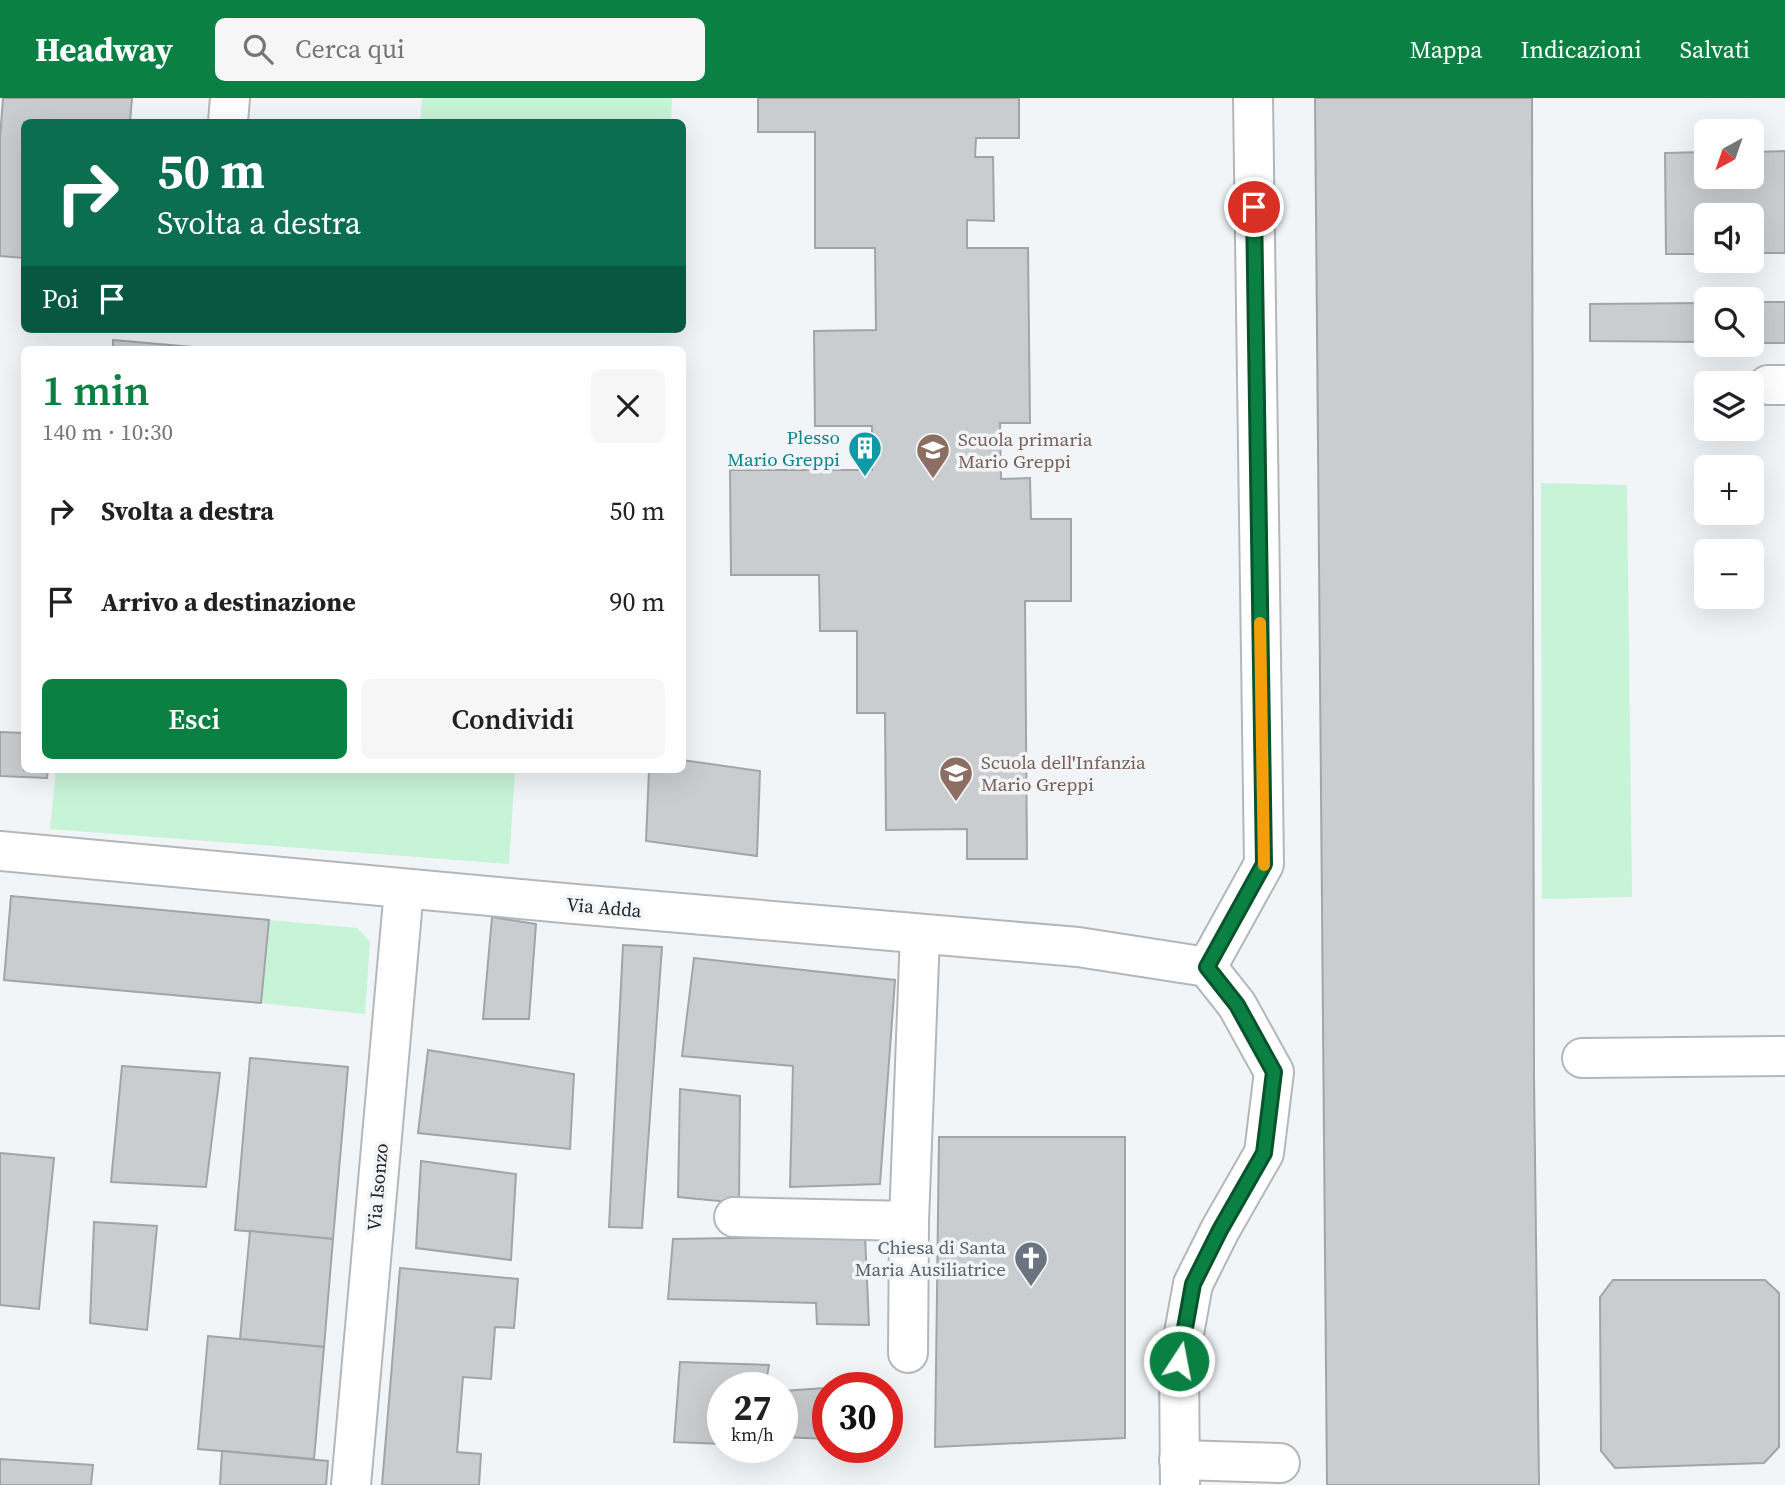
<!DOCTYPE html>
<html lang="it">
<head>
<meta charset="utf-8">
<style>
  :root { --surface:#fff; --page:#f6f6f6; --text:#202124; --muted:#757577; --accent:#0b8043 }
  body { margin:0; font-family:"Source Serif 4",serif; background:var(--page); color:var(--text); height:100vh; display:flex; flex-direction:column; font-size:26px; white-space:nowrap }
  * { box-sizing:border-box; margin:0 }
  p { font-size:23px; color:var(--muted) }
  .icon { flex:none; width:38px; height:38px; fill:none; stroke:currentColor; stroke-width:2; stroke-linecap:round; stroke-linejoin:round }
  .map { position:relative; flex:1; overflow:hidden }
  .drawer { position:absolute; left:21px; top:248px; width:665px; height:427px; display:flex; flex-direction:column; background:var(--surface); border-radius:10px; box-shadow:0 7px 28px #0002 }
  .drawer>* { flex:none }
  .guide { position:absolute; left:21px; top:21px; width:665px; height:214px; border-radius:10px; box-shadow:0 7px 28px #0002; background:#0b6e4f; color:#fff; overflow:hidden }
  .needle { width:46px; rotate:220deg }
  .tools { position:absolute; left:1694px; top:21px; display:grid; gap:14px }
  .tools a { display:grid; place-items:center; width:70px; height:70px; border-radius:10px; background:var(--surface); box-shadow:0 7px 28px #0002; font-size:35px }
  .speed { position:absolute; left:707px; top:1274px; display:flex; gap:14px; font-size:35px; font-weight:700; text-align:center }
  .speed>* { display:grid; place-content:center; width:91px; height:91px; border-radius:50%; background:var(--surface); box-shadow:0 7px 28px #0002; line-height:1 }
  .speed small { font-size:18px; font-weight:400 }
  .speed .limit { border:10px solid #d22; background:#fff; color:#111 }
  .pin { position:absolute; display:grid; place-items:center; width:60px; height:60px; color:#fff; margin:-30px; border:4px solid #fff; border-radius:50%; box-shadow:0 2px 7px #0007 }
  .me { position:absolute; width:77px; margin:-38px; rotate:11deg; stroke-linejoin:round; filter:drop-shadow(0 0 5px #0008) }
  .turn { display:flex; align-items:center; gap:24px; height:147px; padding:0 21px; font-size:32px }
  .turn .icon { width:91px; height:91px; stroke-width:2.5 }
  .turn b { display:block; font-size:49px; line-height:60px }
  .then { display:flex; align-items:center; height:66px; padding:0 21px; background:#0003; gap:14px; font-size:26px }
  .round { display:grid; place-items:center; flex:none; width:74px; height:74px; border-radius:10px; background:var(--page) }
  .overview { display:flex; align-items:center; justify-content:space-between; height:119px; padding:0 21px }
  h1 { font-size:42px; font-weight:600; line-height:52px; color:var(--accent) }
  .primary-button { display:flex; gap:14px; margin-top:auto; padding:14px 21px }
  .primary-button a { flex:1; height:80px; border-radius:10px; background:var(--accent); color:#fff; font-size:28px; font-weight:600; line-height:80px; text-align:center }
  .primary-button a+a { background:var(--page); color:var(--text) }
  ul { padding:0; list-style:none }
  li { display:flex; align-items:center; gap:21px; height:91px; padding:0 21px }
  li div { flex:1 }
  li b { display:block; font-size:26px }
  li em { font-style:normal }
  header { display:flex; align-items:center; gap:42px; box-sizing:border-box; height:98px; padding:0 35px; background:var(--accent); color:#fff }
  header strong { font-size:33px }
  nav { display:flex; gap:38px; margin-inline-start:auto; font-size:24px }
  .search { width:490px; height:63px; background:var(--page); display:flex; align-items:center; gap:18px; box-sizing:border-box; padding:0 24px; border-radius:10px; color:var(--muted); font-size:26px }
  .map>svg:first-child { display:block }
  .green { fill:#c7f3d6 }
  .building { fill:#cacdd0; stroke:#a2a5a7; stroke-width:2 }
  .lines { fill:none; stroke-linecap:round; stroke-linejoin:round }
  .minor-casing { stroke:#b4b7b9; stroke-width:42 }
  .minor { stroke:#fff; stroke-width:38 }
  .route-casing { stroke:#07532c; stroke-width:18 }
  .route { stroke:#0b8043; stroke-width:12 }
  .slow { stroke:#f59e0b; stroke-width:12 }
  .labels { text-anchor:middle; dominant-baseline:central; stroke-width:7; stroke-linejoin:round; paint-order:stroke }
  .culture-label { font-size:19px; fill:#0d838f; stroke:#f2f5f7; text-anchor:end }
  .education-label { font-size:19px; fill:#785e54; stroke:#f2f5f7; text-anchor:start }
  .street-label { font-size:19px; fill:#242526; stroke:#f2f5f7 }
  .worship-label { font-size:19px; fill:#5b616d; stroke:#f2f5f7; text-anchor:end }
</style>
</head>
<body>
<header>
<strong>Headway</strong>
<div class="search"><svg class="icon" aria-label="search" viewBox="0 0 24 24"><circle cx="10" cy="10" r="6"/><path d="M15 15l6 6"/></svg>Cerca qui</div>
<nav><a>Mappa</a><a>Indicazioni</a><a>Salvati</a></nav>
</header>
<div class="map">
<svg width="1785" height="1387" viewBox="0 0 1785 1387">
  <rect width="100%" height="100%" fill="#f2f5f7"/>
  <g class="green">
    <path d="M422 0H672L671 24H420Z"/>
    <path d="M1541 385 1627 387 1632 799 1542 801Z"/>
    <path d="M56 672H515L509 766 50 731Z"/>
    <path d="M269 822 357 830 370 844 365 916 261 905Z"/>
  </g>
  <g class="building">
    <path d="M3 0H132L130 24H24V160L0 158V40Z"/>
    <path d="M758 0H1019V40H976L975 59H993L994 123 967 122V150H1028L1030 325H1000L1001 381 1030 380 1031 421H1071V503H1025L1027 761H967V731L886 732 885 615H857V533H820L819 477H731L730 372H872V328H815L814 233 876 232 875 150H815V34H758Z"/>
    <path d="M1315 0H1532L1534 978 1539 1387H1327Z"/>
    <path d="M1785 53V155H1752V117H1706V156H1666L1665 55 1706 54V79H1752V54Z"/>
    <rect x="1752" y="204" width="33" height="41"/>
    <path d="M1706 205V244L1590 243V206Z"/>
    <path d="M113 242 227 252H113Z"/>
    <path d="M0 634 24 635V672H48L47 680 0 678Z"/>
    <path d="M682 662 760 673 757 758 646 743 649 672H682Z"/>
    <path d="M11 798 269 822 261 905 4 882Z"/>
    <path d="M492 819 536 826 529 921H483Z"/>
    <path d="M623 847 662 849 642 1130 609 1129Z"/>
    <path d="M694 860 895 882 880 1086 790 1089 793 968 682 958Z"/>
    <path d="M428 952 574 976 570 1051 418 1035Z"/>
    <path d="M250 960 348 969 333 1141 235 1132Z"/>
    <path d="M122 968 220 975 206 1089 111 1084Z"/>
    <path d="M680 991 740 998 739 1105 678 1099Z"/>
    <path d="M939 1039H1125V1340L935 1349Z"/>
    <path d="M0 1055 54 1060 39 1211 0 1207Z"/>
    <path d="M421 1063 516 1076 511 1162 416 1150Z"/>
    <path d="M94 1124 157 1128 147 1232 90 1225Z"/>
    <path d="M250 1133 333 1141 324 1249 240 1241Z"/>
    <path d="M865 1138 869 1227 817 1226 816 1205 668 1201 673 1141Z"/>
    <path d="M400 1170 518 1181 514 1230 495 1229 491 1281 463 1279 457 1354 481 1356 479 1387H382Z"/>
    <path d="M1613 1182H1765L1779 1195V1349L1764 1365 1615 1370 1601 1353 1600 1199Z"/>
    <path d="M208 1238 324 1249 314 1361 198 1351Z"/>
    <path d="M680 1264 769 1267 765 1290H723V1346L674 1344Z"/>
    <path d="M855 1288 856 1290H828V1341L782 1339V1293Z"/>
    <path d="M222 1353 328 1363 326 1387H220Z"/>
    <path d="M0 1361 93 1367 91 1387H0Z"/>
  </g>
  <g class="lines">
    <g class="minor-casing">
      <g id="minor">
        <path d="M228 24 230 0"/>
        <path d="M1768 287H1785"/>
        <path d="M0 753 575 806 1078 849 1207 869"/>
        <path d="M1207 869 1264 766 1253 0"/>
        <path d="M1582 960 1785 958"/>
        <path d="M734 1119 909 1123"/>
        <path d="M908 1255 909 1123 920 836"/>
        <path d="M1179 1362 1280 1365"/>
        <path d="M351 1387 404 791"/>
        <path d="M1180 1387 1179 1263 1193 1186 1220 1132 1264 1055 1274 974 1237 907 1207 869"/>
      </g>
    </g>
    <use href="#minor" class="minor"/>
  </g>
  <g class="lines">
    <g class="route-casing">
      <path id="route" d="M1179 1263 1193 1186 1220 1132 1264 1055 1274 974 1237 907 1207 869 1264 766 1254 109"/>
    </g>
    <use href="#route" class="route"/>
    <path class="slow" d="M1260 525 1264 767"/>
  </g>
  <defs>
    <g id="building-pin" transform="scale(1.75)"><path d="M0 17L-7.5 6A9.5 9.5 0 1 1 7.5 6Z" fill="#0f9aa8" stroke="#f2f5f7"/><path d="M-4-6H4V6H1V3H-1V6H-4ZM-2.5-4.3h1.7v1.8h-1.7ZM.8-4.3h1.7v1.8H.8ZM-2.5-1h1.7V.8h-1.7ZM.8-1h1.7V.8H.8Z" fill="#fff"/></g>
    <g id="school-pin" transform="scale(1.75)"><path d="M0 17L-7.5 6A9.5 9.5 0 1 1 7.5 6Z" fill="#8d6e63" stroke="#f2f5f7"/><path d="M0-5L7-2L0 1L-7-2ZM-4 1L0 2.5L4 1V4Q0 6-4 4Z" fill="#fff"/></g>
    <g id="church-pin" transform="scale(1.75)"><path d="M0 17L-7.5 6A9.5 9.5 0 1 1 7.5 6Z" fill="#6b7280" stroke="#f2f5f7"/><path d="M-1.2-6h2.4v3.5h3.3v2.4h-3.3V6h-2.4V-.1h-3.3v-2.4h3.3Z" fill="#fff"/></g>
  </defs>
  <g fill-rule="evenodd">
    <use href="#building-pin" x="865" y="350"/>
    <use href="#school-pin" x="933" y="352"/>
    <use href="#school-pin" x="956" y="675"/>
    <use href="#church-pin" x="1031" y="1160"/>
  </g>
  <g class="labels">
    <g class="culture-label">
      <text x="840" y="339">Plesso<tspan x="840" dy="22">Mario Greppi</tspan></text>
    </g>
    <g class="education-label">
      <text x="958" y="341">Scuola primaria<tspan x="958" dy="22">Mario Greppi</tspan></text>
      <text x="981" y="664">Scuola dell'Infanzia<tspan x="981" dy="22">Mario Greppi</tspan></text>
    </g>
    <g class="street-label">
      <text transform="translate(604 809) rotate(5)">Via Adda</text>
      <text transform="translate(377 1089) rotate(-85)">Via Isonzo</text>
    </g>
    <g class="worship-label">
      <text x="1006" y="1149">Chiesa di Santa<tspan x="1006" dy="22">Maria Ausiliatrice</tspan></text>
    </g>
  </g>
</svg>
<div class="tools">
<a><svg class="needle" viewBox="-14 -14 28 28"><path d="M0-13l5 13h-10z" fill="#e53935"/><path d="M0 13l5-13h-10z" fill="#757577"/></svg></a>
<a><svg class="icon" aria-label="sound" viewBox="0 0 24 24"><path d="M4 9h4l5-4v14l-5-4H4zM17 9q2 3 0 6"/></svg></a>
<a><svg class="icon" aria-label="search" viewBox="0 0 24 24"><circle cx="10" cy="10" r="6"/><path d="M15 15l6 6"/></svg></a>
<a><svg class="icon" aria-label="layers" viewBox="0 0 24 24"><path d="M12 4l9 5-9 5-9-5zM3 14l9 5 9-5"/></svg></a>
<a>+</a>
<a>−</a>
</div>
<div class="speed"><div>27<small>km/h</small></div><div class="limit">30</div></div>
<div class="pin" style="left:1254px;top:109px;background:#d93025"><svg class="icon" aria-label="arrive" viewBox="0 0 24 24"><path d="M6 21V4h12l-3 4 3 4H6"/></svg></div>
<svg class="me" style="left:1179px;top:1263px" viewBox="-20 -20 40 40"><circle r="17" fill="#0b8043" stroke="#fff" stroke-width="3"/><path d="M0-11L8 9 0 5-8 9z" fill="#fff"/></svg>
<div class="guide">
<div class="turn"><svg class="icon" aria-label="right" viewBox="0 0 24 24"><path d="M7 20v-9h11M14 6l5 5-5 5"/></svg><div><b>50 m</b>Svolta a destra</div></div>
<div class="then">Poi<svg class="icon" aria-label="arrive" viewBox="0 0 24 24"><path d="M6 21V4h12l-3 4 3 4H6"/></svg></div>
</div>
<section class="drawer">
<div class="overview"><div><h1>1 min</h1><p>140 m · 10:30</p></div><a class="round"><svg class="icon" aria-label="close" viewBox="0 0 24 24"><path d="M6 6l12 12M18 6L6 18"/></svg></a></div>
<ul>
<li><svg class="icon" aria-label="right" viewBox="0 0 24 24"><path d="M7 20v-9h11M14 6l5 5-5 5"/></svg><div><b>Svolta a destra</b></div><em>50 m</em></li>
<li><svg class="icon" aria-label="arrive" viewBox="0 0 24 24"><path d="M6 21V4h12l-3 4 3 4H6"/></svg><div><b>Arrivo a destinazione</b></div><em>90 m</em></li>
</ul>
<div class="primary-button"><a>Esci</a><a>Condividi</a></div>
</section>
</div>
</body>
</html>
